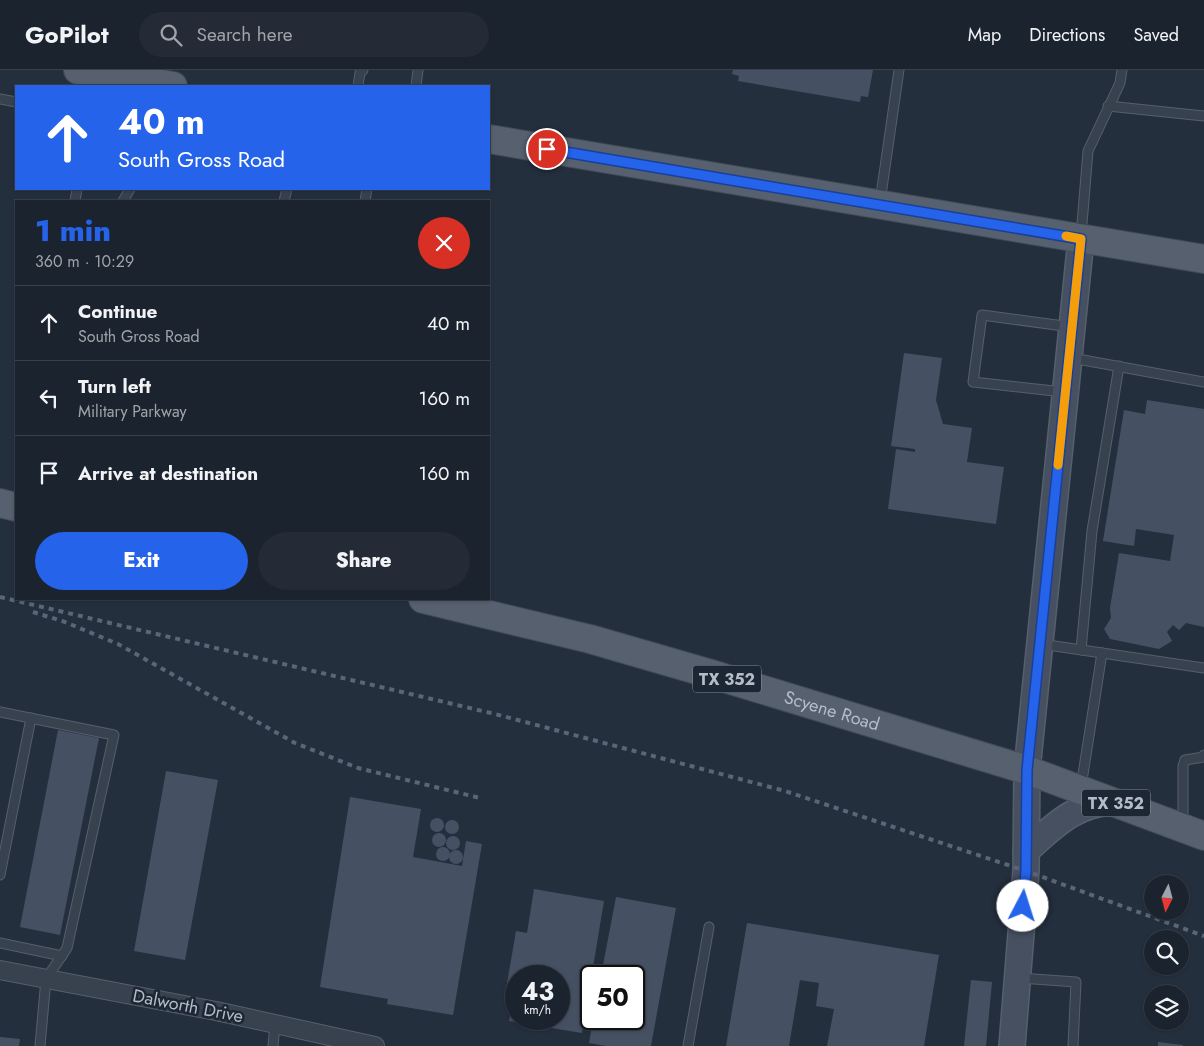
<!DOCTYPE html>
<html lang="en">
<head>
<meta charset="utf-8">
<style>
  :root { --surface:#1b232e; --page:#242b36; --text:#f1f3f6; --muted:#a0a4aa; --line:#39404a; --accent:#2563eb }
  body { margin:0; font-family:Jost,sans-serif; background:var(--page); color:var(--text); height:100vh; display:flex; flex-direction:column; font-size:19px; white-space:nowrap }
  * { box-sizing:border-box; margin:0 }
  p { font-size:16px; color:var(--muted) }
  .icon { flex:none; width:28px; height:28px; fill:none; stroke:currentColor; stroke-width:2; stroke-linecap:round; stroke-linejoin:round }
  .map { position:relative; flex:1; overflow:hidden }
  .sheet { position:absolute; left:15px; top:130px; width:475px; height:400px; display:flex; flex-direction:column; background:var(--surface); border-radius:0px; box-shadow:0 1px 4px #0004,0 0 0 1px var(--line) }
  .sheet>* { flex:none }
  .banner { position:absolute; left:15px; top:15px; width:475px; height:105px; border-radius:0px; box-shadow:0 1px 4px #0004,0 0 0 1px var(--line); background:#2563eb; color:#fff; overflow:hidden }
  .needle { width:32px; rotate:186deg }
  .buttons { position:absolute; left:1144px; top:805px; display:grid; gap:10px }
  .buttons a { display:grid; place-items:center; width:45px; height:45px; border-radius:50%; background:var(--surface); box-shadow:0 1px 4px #0004,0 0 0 1px var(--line); font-size:25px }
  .speed { position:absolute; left:505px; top:895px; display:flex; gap:10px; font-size:25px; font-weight:700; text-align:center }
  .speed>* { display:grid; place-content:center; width:65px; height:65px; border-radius:50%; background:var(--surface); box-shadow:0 1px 4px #0004,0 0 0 1px var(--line); line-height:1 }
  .speed small { font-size:12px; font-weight:400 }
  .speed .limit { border:2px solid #111; border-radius:8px; background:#fff; color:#111 }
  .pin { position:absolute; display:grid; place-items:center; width:42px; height:42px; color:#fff; margin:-21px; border:2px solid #fff; border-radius:50%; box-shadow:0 1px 5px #0007 }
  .me { position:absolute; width:55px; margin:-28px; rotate:5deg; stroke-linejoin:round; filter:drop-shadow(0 0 4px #0008) }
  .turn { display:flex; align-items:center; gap:18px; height:105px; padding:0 20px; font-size:22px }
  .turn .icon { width:65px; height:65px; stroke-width:2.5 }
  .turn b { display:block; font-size:35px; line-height:42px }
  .round { display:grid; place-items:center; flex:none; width:52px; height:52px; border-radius:26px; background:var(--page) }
  .overview { display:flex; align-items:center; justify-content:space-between; height:85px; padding:0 20px }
  h1 { font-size:30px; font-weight:800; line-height:38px; color:var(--accent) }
  .cta { display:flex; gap:10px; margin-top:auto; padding:10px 20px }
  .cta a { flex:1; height:58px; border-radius:30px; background:var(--accent); color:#fff; font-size:20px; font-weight:800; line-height:58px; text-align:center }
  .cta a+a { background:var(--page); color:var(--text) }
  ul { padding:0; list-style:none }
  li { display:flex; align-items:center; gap:15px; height:75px; padding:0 20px; border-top:1px solid var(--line) }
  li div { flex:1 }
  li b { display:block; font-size:19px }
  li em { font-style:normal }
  header { display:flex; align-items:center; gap:30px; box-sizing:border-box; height:70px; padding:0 25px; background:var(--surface); border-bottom:1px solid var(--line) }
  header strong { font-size:24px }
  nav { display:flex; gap:28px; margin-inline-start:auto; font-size:18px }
  .search { width:350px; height:45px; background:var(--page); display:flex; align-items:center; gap:12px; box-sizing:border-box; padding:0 18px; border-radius:28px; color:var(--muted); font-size:19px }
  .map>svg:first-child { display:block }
  .building { fill:#455162; fill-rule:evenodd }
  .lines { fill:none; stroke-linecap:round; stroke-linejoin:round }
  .lane-casing { stroke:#565f6c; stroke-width:11 }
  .street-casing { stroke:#565f6c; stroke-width:20 }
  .secondary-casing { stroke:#565f6c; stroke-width:28 }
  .primary-casing { stroke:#414a57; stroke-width:30 }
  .lane { stroke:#38414e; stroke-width:9 }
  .street { stroke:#38414e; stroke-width:18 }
  .secondary { stroke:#465061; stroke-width:25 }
  .primary { stroke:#56606e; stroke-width:28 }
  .rail { stroke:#5a6575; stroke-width:4; stroke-dasharray:5 5; stroke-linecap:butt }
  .route-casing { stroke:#184099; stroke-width:12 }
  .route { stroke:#2563eb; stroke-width:9 }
  .slow { stroke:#f59e0b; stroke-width:9 }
  .labels { text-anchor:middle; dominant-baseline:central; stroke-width:5; stroke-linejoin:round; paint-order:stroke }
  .shield { fill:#1d2633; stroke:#878f9c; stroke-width:1 }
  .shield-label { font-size:16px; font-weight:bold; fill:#b4bcc9 }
  .street-label { font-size:18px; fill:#b4bcc9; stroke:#1d2633 }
</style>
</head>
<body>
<header>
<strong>GoPilot</strong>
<div class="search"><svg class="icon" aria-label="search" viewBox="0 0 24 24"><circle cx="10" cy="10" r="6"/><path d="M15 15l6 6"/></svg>Search here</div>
<nav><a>Map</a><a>Directions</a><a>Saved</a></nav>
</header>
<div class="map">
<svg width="1204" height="976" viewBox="0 0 1204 976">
  <rect width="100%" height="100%" fill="#242f3e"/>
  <g class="building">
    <path d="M733 0H873L868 27 861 26 860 32 738 11 739 6 732 4Z"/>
    <path d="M904 283 942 288 936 330 943 354 972 358 967 392 1004 397 996 454 888 439 896 379 915 382V379L891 376Z"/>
    <path d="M1147 330 1204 339V557L1186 553 1179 560 1173 555 1167 562 1172 571 1159 579 1110 569 1104 559 1111 548 1110 538 1119 483 1170 491 1174 465 1136 459 1134 476 1103 471 1124 340 1145 344Z"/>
    <path d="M58 660 99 668 60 865 20 857Z"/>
    <path d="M166 701 218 710 185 890 134 881Z"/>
    <path d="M350 727 421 739 413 787 462 796 466 771 482 774 453 945 387 934 388 929 320 917Z"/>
    <circle cx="437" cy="755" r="7"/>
    <circle cx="452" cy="757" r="7"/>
    <circle cx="439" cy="770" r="7"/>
    <circle cx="453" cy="773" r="7"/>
    <circle cx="443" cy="784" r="7"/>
    <circle cx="456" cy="787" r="7"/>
    <path d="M534 819 604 831 582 963 509 951 515 920 506 919 516 861 527 863ZM516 906H559V949H516Z"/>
    <path d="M616 827 676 838 651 976H606L589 973 593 949H634V906H601Z"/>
    <path d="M747 853 939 885 924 976H827L834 939 816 936 819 913 800 910 789 976H726Z"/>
    <path d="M971 910 992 912 986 976H964Z"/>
    <path d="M0 967 20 969 19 976H0Z"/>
    <path d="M1158 972 1183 975V976H1158Z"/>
  </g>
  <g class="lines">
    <g class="lane-casing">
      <g id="lane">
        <path d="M358 16 360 3 363 0"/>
        <path d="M416 16 418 0"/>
        <path d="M0 29 16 32"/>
        <path d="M1108 36 1204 46"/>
        <path d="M75 131 77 119"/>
        <path d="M123 131 130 119"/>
        <path d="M284 131 287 119"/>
        <path d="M365 131 367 119"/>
        <path d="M880 132 899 0"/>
        <path d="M1081 166 1088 81 1120 13 1122 0"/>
        <path d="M1072 288 1204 312"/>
        <path d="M1063 322 973 312 982 245 1071 257"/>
        <path d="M1041 574 1204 598"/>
        <path d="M1081 580 1092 461 1119 296"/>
        <path d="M0 642 114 665 67 878 46 909 40 976"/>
        <path d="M1081 717 1102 583"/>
        <path d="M1183 755V696L1185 690 1204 687V685"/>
        <path d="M0 805 31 648"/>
        <path d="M0 873 62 886"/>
        <path d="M1020 908 1076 912 1073 976"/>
        <path d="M273 976 275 954"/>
        <path d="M688 976 709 857"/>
      </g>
    </g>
    <g class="street-casing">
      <path id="street" d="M0 900 216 941 375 976"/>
    </g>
    <g class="secondary-casing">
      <g id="secondary">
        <path d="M1026 781C1053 757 1075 733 1114 732"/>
        <path d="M1012 976 1026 801 1027 700 1081 169"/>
      </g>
    </g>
    <g class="primary-casing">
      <g id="primary">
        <path d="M78 0 173 16"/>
        <path d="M489 69 1204 189"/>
        <path d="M0 433 16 437"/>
        <path id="s1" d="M423 529 590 569 711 604 1027 700 1204 766"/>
      </g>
    </g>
    <use href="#lane" class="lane"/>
    <use href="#street" class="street"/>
    <use href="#secondary" class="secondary"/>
    <use href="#primary" class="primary"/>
    <g class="rail">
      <path d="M0 527 495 644 785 721 1026 801 1204 866"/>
      <path d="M33 542 65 552 118 574 295 673 358 698 480 728"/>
    </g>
  </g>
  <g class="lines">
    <g class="route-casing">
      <path id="route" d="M547 79 1081 169 1027 700 1026 801 1023 836"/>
    </g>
    <use href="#route" class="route"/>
    <path class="slow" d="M1058 395 1081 169 1066 166"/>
  </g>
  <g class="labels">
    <g class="shield">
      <rect x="693" y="595.5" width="68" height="27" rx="4"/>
      <rect x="1082" y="719.5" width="68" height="27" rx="4"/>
    </g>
    <g class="shield-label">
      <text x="727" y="609">TX 352</text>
      <text x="1116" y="733">TX 352</text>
    </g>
    <g class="street-label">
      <text stroke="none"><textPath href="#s1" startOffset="424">Scyene Road</textPath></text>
      <text transform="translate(188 936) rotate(11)">Dalworth Drive</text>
    </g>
  </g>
</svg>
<div class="buttons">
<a><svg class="needle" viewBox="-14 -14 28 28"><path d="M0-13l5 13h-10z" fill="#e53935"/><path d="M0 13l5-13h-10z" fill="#a0a4aa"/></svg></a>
<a><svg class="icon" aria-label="search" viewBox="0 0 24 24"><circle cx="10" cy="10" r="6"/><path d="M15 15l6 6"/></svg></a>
<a><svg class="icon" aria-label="layers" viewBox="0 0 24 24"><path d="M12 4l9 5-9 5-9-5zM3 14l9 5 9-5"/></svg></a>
</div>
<div class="speed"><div>43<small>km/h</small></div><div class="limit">50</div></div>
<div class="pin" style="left:547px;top:79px;background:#d93025"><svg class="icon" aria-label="arrive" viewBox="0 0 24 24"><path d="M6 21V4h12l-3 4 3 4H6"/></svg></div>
<svg class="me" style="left:1023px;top:836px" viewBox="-20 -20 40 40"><circle r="19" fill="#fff"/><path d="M0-13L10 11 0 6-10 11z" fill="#2563eb"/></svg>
<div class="banner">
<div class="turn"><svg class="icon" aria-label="ahead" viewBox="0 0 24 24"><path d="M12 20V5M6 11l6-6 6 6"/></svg><div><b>40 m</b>South Gross Road</div></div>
</div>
<section class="sheet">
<div class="overview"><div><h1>1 min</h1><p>360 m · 10:29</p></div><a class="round" style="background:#d93025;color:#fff"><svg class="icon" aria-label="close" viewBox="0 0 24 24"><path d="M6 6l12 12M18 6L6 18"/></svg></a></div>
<ul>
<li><svg class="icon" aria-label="ahead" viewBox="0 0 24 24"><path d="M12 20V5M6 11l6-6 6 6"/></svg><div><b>Continue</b><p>South Gross Road</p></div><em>40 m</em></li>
<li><svg class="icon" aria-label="left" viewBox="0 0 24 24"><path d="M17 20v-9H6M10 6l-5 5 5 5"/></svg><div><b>Turn left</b><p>Military Parkway</p></div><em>160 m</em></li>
<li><svg class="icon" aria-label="arrive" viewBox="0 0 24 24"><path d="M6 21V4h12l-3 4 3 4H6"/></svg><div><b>Arrive at destination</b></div><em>160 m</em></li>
</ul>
<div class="cta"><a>Exit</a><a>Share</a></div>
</section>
</div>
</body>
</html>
